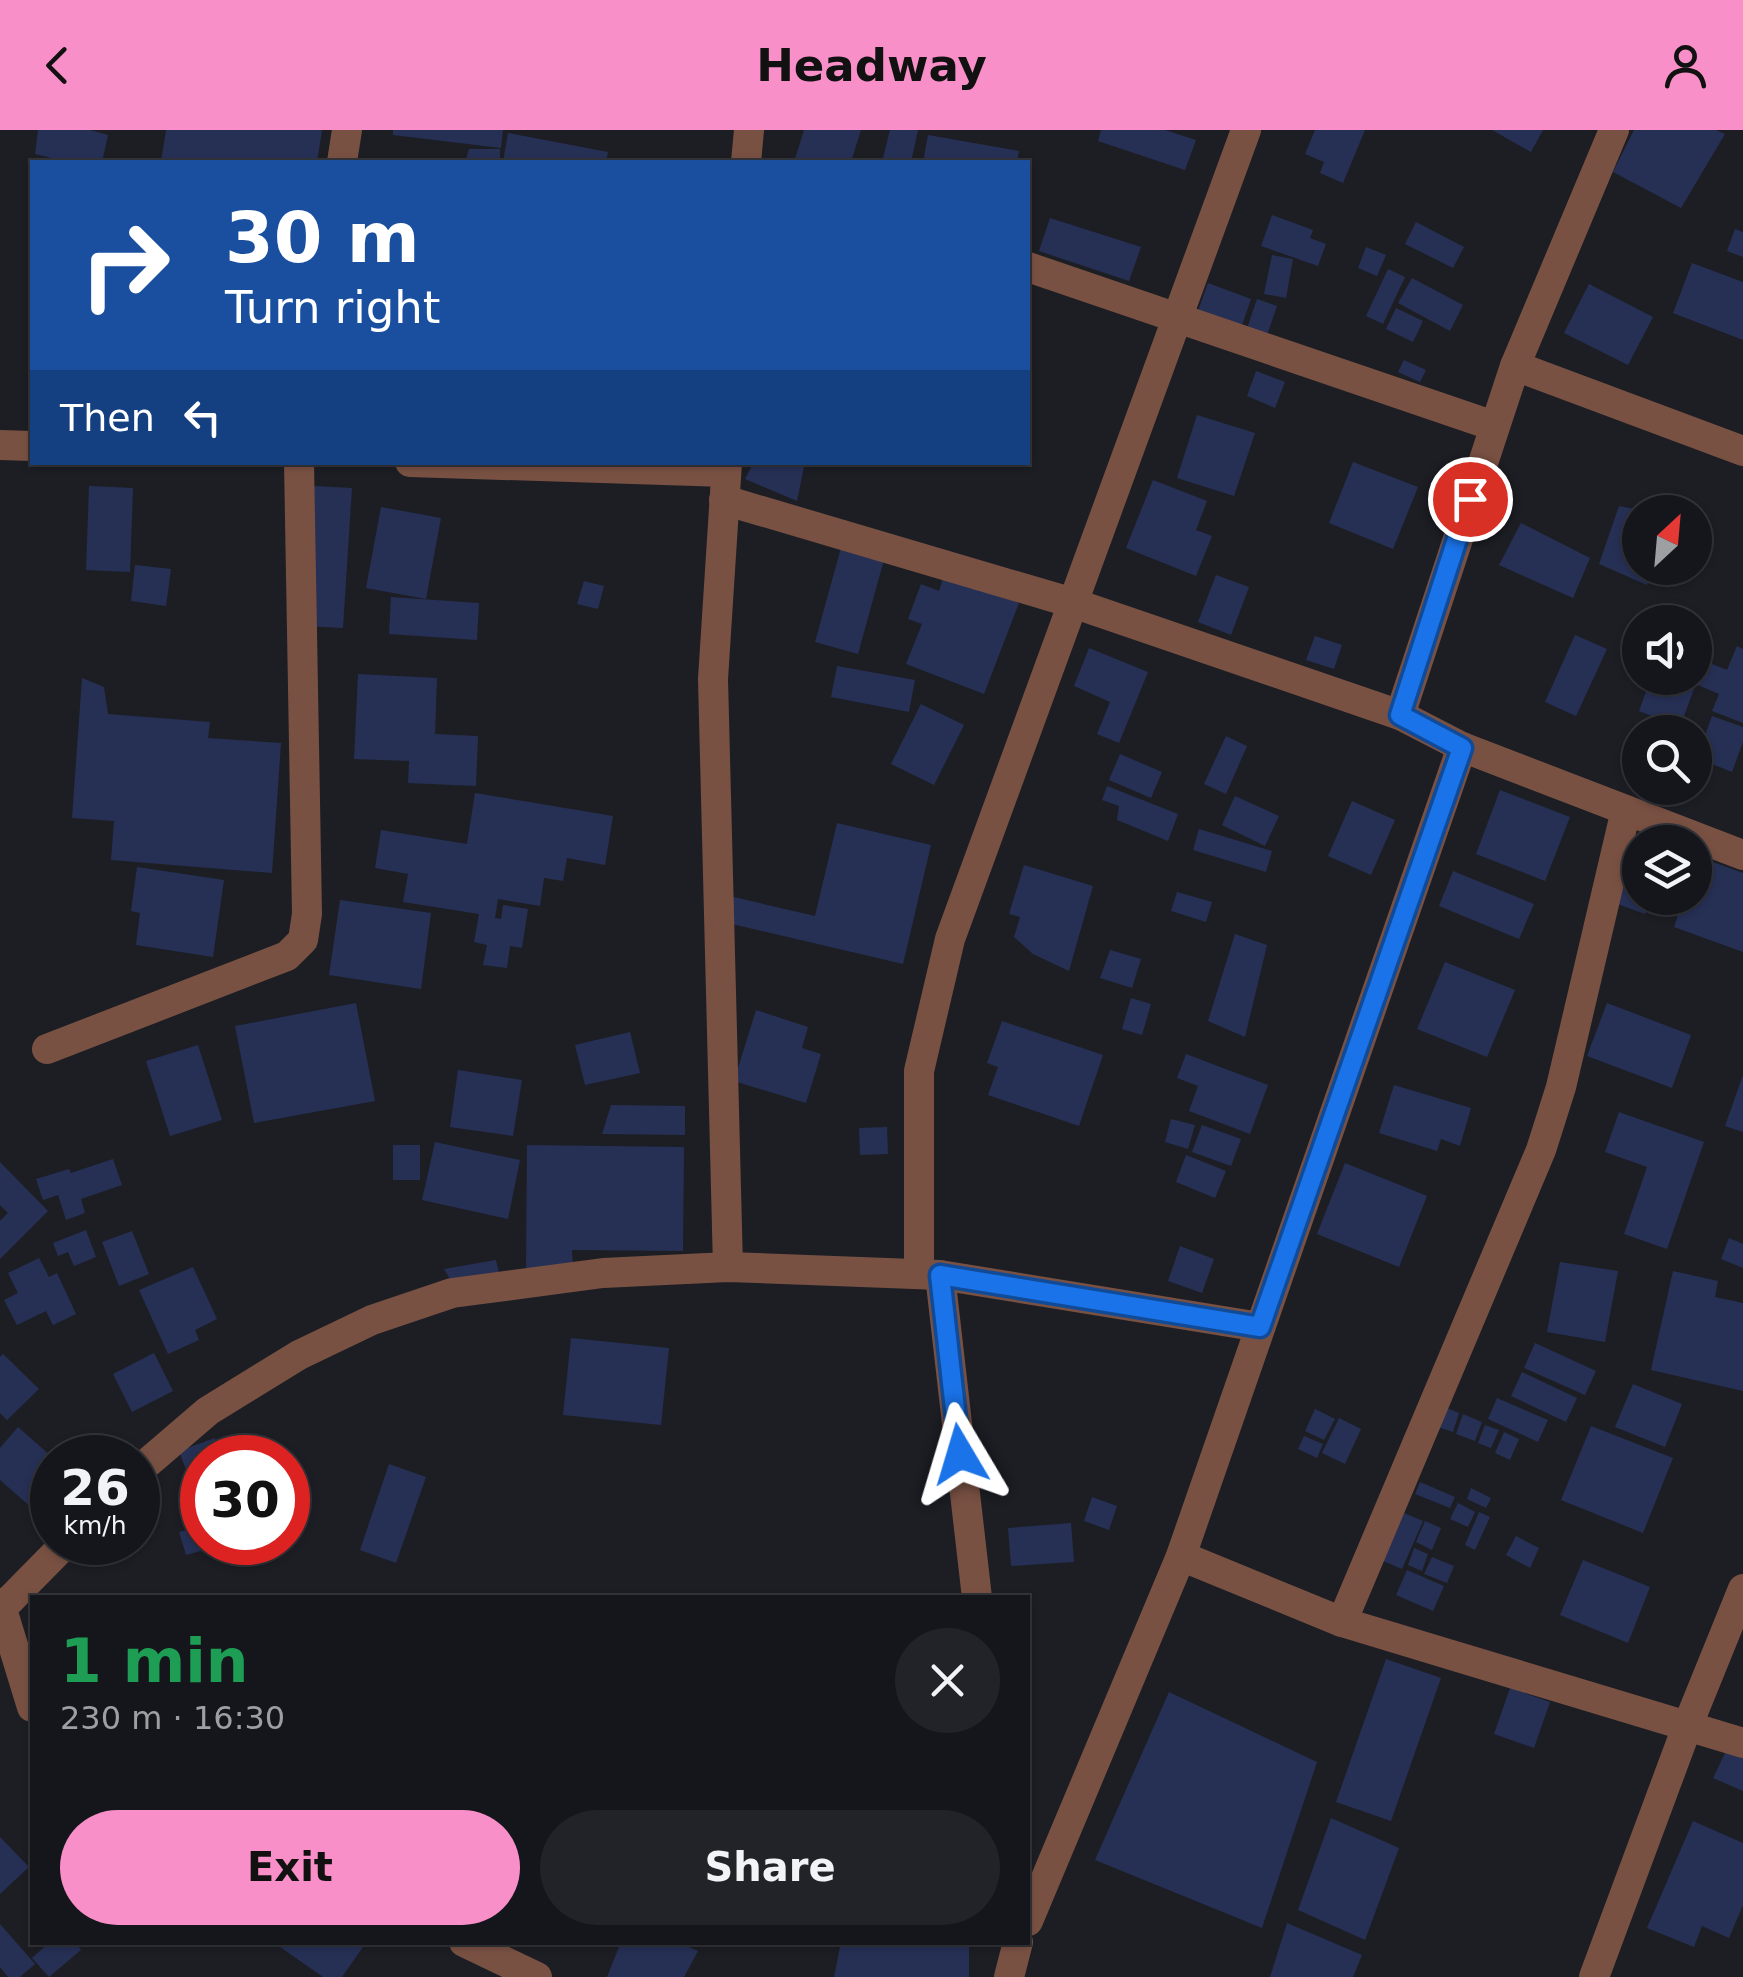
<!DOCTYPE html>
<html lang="en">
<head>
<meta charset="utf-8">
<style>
  :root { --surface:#15161b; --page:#222328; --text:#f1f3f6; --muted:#9d9fa3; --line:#34353a; --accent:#f98fc8 }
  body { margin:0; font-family:"DejaVu Sans",sans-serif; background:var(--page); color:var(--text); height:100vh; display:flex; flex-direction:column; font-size:38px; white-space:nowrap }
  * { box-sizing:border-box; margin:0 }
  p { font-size:32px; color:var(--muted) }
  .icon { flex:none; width:55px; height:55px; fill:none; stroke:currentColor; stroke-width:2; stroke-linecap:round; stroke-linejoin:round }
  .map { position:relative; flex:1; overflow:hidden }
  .sheet { position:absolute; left:30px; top:1465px; width:1000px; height:350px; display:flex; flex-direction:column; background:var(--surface); border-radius:0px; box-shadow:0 2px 8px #0004,0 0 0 2px var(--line) }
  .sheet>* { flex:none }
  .banner { position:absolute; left:30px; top:30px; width:1000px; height:305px; border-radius:0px; box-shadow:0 2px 8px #0004,0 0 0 2px var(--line); background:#1a4fa0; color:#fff; overflow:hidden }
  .needle { width:65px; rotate:26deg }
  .tools { position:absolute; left:1622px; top:365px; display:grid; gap:20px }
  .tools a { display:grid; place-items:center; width:90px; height:90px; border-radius:50%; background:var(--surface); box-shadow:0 2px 8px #0004,0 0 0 2px var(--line); font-size:50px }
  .speed { position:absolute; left:30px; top:1305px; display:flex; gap:20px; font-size:50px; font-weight:700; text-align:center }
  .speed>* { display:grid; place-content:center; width:130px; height:130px; border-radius:50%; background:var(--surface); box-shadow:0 2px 8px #0004,0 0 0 2px var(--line); line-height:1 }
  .speed small { font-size:25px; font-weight:400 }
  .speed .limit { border:15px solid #d22; background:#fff; color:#111 }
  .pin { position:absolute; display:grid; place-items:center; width:85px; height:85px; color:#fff; margin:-42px; border:5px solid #fff; border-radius:50%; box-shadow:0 2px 10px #0007 }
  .me { position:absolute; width:110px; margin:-55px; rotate:353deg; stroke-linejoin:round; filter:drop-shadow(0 0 8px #0008) }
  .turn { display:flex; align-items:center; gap:35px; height:210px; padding:0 30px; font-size:45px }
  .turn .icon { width:130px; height:130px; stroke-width:2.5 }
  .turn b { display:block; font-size:70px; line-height:85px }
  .then { display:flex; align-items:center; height:95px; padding:0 30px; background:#0003; gap:20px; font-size:38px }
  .round { display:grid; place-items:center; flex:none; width:105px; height:105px; border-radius:52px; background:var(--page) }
  .overview { display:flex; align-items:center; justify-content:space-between; height:170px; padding:0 30px }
  h1 { font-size:60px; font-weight:600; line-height:75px; color:#1e9e55 }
  .action { display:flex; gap:20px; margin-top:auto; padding:20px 30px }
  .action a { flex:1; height:115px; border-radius:60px; background:var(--accent); color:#111; font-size:40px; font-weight:600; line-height:115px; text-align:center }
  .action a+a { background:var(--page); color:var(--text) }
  header { display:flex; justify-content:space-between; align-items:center; height:130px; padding:0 30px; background:var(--accent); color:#111; font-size:45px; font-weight:600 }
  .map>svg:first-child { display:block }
  .building { fill:#263055 }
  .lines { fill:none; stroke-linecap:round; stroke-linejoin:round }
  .street { stroke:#795143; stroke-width:30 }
  .route-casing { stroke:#114b97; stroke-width:25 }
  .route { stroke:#1a73e8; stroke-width:18 }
</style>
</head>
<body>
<header><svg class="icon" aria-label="back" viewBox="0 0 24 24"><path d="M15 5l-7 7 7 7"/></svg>Headway<svg class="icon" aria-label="person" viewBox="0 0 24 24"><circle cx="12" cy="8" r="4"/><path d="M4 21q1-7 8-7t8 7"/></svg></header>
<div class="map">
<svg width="1743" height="1847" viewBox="0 0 1743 1847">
  <rect width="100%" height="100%" fill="#1c1e24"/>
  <g class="building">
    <path d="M38 0H90L108 5 102 32H68L35 24Z"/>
    <path d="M166 0H322L317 32H161Z"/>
    <path d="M393 0H503L501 18 393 5Z"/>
    <path d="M804 0H861L851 32H794Z"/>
    <path d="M890 0H918L911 32H882Z"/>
    <path d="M1101 0H1165L1196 10 1185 40 1098 11Z"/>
    <path d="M1315 0H1365L1343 53 1320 43 1324 32 1305 24Z"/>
    <path d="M1492 0H1543L1531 22Z"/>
    <path d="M1634 0H1716L1725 4 1681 78 1613 42Z"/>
    <path d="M508 3 608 22 606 32H503Z"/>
    <path d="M928 5 1019 21 1017 32H923Z"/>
    <path d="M469 19H500V32H465Z"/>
    <path d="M1272 85 1313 100 1310 108 1326 114 1318 136 1261 116Z"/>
    <path d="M1050 88 1141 117 1129 151 1039 121Z"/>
    <path d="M1416 92 1464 117 1453 138 1405 114Z"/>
    <path d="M1735 99 1743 102V127L1727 121Z"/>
    <path d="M1366 117 1386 125 1377 146 1358 138Z"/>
    <path d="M1272 125 1293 129 1286 168 1264 164Z"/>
    <path d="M1692 133 1743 152V210L1673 183Z"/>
    <path d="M1388 139 1405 147 1383 194 1366 186Z"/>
    <path d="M1412 148 1463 175 1450 201 1398 173Z"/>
    <path d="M1208 153 1251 169 1240 201 1197 184Z"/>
    <path d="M1589 154 1653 187 1628 235 1564 203Z"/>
    <path d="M1257 169 1277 176 1264 214 1244 207Z"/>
    <path d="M1396 178 1423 191 1413 212 1386 199Z"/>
    <path d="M1404 230 1426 240 1420 252 1398 242Z"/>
    <path d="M1256 241 1285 252 1275 278 1247 266Z"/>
    <path d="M1197 285 1255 303 1234 366 1177 348Z"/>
    <path d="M754 332H805L797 371 745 349Z"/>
    <path d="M1353 332 1418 357 1393 419 1329 393Z"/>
    <path d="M1153 350 1207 371 1196 400 1212 406 1196 446 1126 418Z"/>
    <path d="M89 356 133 358 130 442 86 440Z"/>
    <path d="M313 356 352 358 343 498 304 496Z"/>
    <path d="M1619 376 1640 380V438H1654L1647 455 1599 434Z"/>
    <path d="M381 377 441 388 426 469 366 458Z"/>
    <path d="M1521 393 1590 428 1573 468 1499 435Z"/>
    <path d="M842 414 885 426 858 524 815 512Z"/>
    <path d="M135 435 171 439 166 476 131 471Z"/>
    <path d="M944 445 1019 473 984 564 906 534 922 494 908 489 921 454 939 461Z"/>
    <path d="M1216 445 1249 457 1231 505 1198 492Z"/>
    <path d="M584 451 604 456 598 479 577 474Z"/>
    <path d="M391 467 479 473 477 510 389 504Z"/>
    <path d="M1575 505 1607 519 1576 586 1545 572Z"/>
    <path d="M1315 506 1342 515 1334 539 1306 530Z"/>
    <path d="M1737 516 1743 519V593L1712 581 1719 564 1681 548H1695V527L1727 540Z"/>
    <path d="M1089 518 1148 542 1119 613 1097 604 1110 572 1074 556Z"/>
    <path d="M837 536 915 550 909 582 831 567Z"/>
    <path d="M358 544 437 548 435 604 478 606 476 656 408 653 409 631 354 629Z"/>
    <path d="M82 548 104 557 108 584 210 592 208 608 281 613 272 743 111 730 114 691 72 688Z"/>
    <path d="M1651 548H1663L1694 559 1678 602 1659 600 1662 590 1639 581Z"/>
    <path d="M921 574 964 595 934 655 891 634Z"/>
    <path d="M1712 586 1743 597V612L1732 642 1697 628Z"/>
    <path d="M1226 606 1247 616 1226 664 1204 654Z"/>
    <path d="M1120 624 1162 642 1151 668 1109 650Z"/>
    <path d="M1107 656 1178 684 1168 711 1117 690 1119 676 1102 670Z"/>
    <path d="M1500 660 1570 687 1545 751 1476 724Z"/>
    <path d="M475 663 613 686 605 735 567 728 563 751 544 748 540 776 498 769 495 788 501 789 503 775 528 779 522 818 510 816 507 838 483 835 487 815 474 812 479 784 403 772 408 744 375 738 381 700 467 714Z"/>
    <path d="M1235 666 1279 686 1265 716 1222 695Z"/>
    <path d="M1352 671 1395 690 1371 745 1328 726Z"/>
    <path d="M837 693 931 715 903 834 719 791 725 765 815 786Z"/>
    <path d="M1199 699 1272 721 1266 742 1193 720Z"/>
    <path d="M1630 719 1640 722V768H1651L1645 784 1612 772Z"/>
    <path d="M1699 727 1743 743V822L1674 797 1684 768H1695V738Z"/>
    <path d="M1024 735 1093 756 1069 841 1033 824 1014 807 1020 787 1009 784Z"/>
    <path d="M137 737 224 750 213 827 136 815 140 783 131 781Z"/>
    <path d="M1453 741 1534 774 1519 809 1439 776Z"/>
    <path d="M1177 762 1212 772 1206 792 1171 781Z"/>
    <path d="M340 770 431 783 421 859 329 845Z"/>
    <path d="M1235 804 1267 815 1245 907 1208 891Z"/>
    <path d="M1110 820 1141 829 1132 858 1100 848Z"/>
    <path d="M1445 832 1515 860 1487 927 1417 899Z"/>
    <path d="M1131 868 1151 874 1142 905 1122 899Z"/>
    <path d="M356 873 375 971 254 993 235 896Z"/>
    <path d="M1607 873 1691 905 1672 958 1587 926Z"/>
    <path d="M756 880 808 897 802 918 821 924 806 973 734 951Z"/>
    <path d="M1002 891 1103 925 1079 996 988 965 998 937 987 933Z"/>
    <path d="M630 902 640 943 585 955 575 915Z"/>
    <path d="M198 915 222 990 170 1006 146 931Z"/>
    <path d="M1186 924 1268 955 1250 1004 1189 981 1198 956 1177 948Z"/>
    <path d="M458 940 522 950 513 1006 450 997Z"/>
    <path d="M1743 945V1002L1725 996Z"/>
    <path d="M1394 955 1471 978 1460 1016 1441 1009 1437 1021 1379 1003Z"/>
    <path d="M611 975 685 976V1005L602 1004Z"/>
    <path d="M1619 982 1704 1012 1667 1119 1624 1104 1647 1037 1605 1022Z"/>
    <path d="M1171 989 1195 995 1188 1019 1165 1012Z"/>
    <path d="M1202 995 1241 1009 1231 1036 1192 1022Z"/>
    <path d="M887 997 888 1024 860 1025 859 998Z"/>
    <path d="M435 1012 520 1030 508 1089 422 1070Z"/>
    <rect x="393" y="1015" width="27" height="35"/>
    <path d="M527 1015 684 1017 683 1121 572 1120 573 1139 526 1138Z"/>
    <path d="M1186 1025 1226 1041 1215 1068 1176 1052Z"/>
    <path d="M113 1029 122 1055 81 1069 85 1083 66 1090 58 1065 43 1070 36 1049 69 1039 71 1043Z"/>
    <path d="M0 1032 48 1081 0 1129V1091L8 1083 0 1075Z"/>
    <path d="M1345 1033 1427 1066 1399 1137 1317 1104Z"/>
    <path d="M86 1100 96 1127 74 1136 68 1122 58 1126 53 1113Z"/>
    <path d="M132 1101 149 1144 119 1156 102 1112Z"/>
    <path d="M1729 1108 1743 1114V1138L1721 1129Z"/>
    <path d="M1180 1116 1214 1129 1202 1163 1168 1151Z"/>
    <path d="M39 1128 49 1147 57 1143 76 1184 53 1195 46 1181 17 1195 4 1170 18 1163 8 1143Z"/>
    <path d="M496 1130 499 1143 456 1159 444 1139Z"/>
    <path d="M1560 1132 1618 1141 1605 1212 1547 1202Z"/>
    <path d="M193 1137 217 1189 195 1200 199 1210 168 1224 139 1160Z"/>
    <path d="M1673 1141 1718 1151 1715 1167 1743 1173V1261L1651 1240Z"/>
    <path d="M571 1208 669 1218 661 1295 563 1285Z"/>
    <path d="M1535 1213 1596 1241 1585 1265 1524 1238Z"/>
    <path d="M154 1223 173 1261 132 1282 113 1244Z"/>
    <path d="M3 1224 39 1259 7 1290 0 1283V1227Z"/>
    <path d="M1522 1242 1577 1268 1566 1292 1511 1266Z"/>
    <path d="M1633 1254 1682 1274 1665 1317 1615 1297Z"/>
    <path d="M1497 1268 1548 1290 1538 1312 1488 1289Z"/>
    <path d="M1444 1277 1459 1283 1453 1302 1438 1297Z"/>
    <path d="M1315 1279 1335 1289 1324 1310 1305 1301Z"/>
    <path d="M1463 1284 1482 1292 1475 1311 1456 1304Z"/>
    <path d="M1339 1288 1361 1299 1345 1334 1322 1323Z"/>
    <path d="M1485 1295 1499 1300 1491 1318 1478 1313Z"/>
    <path d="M1591 1296 1673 1328 1643 1403 1561 1370Z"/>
    <path d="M18 1297 52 1327V1353L32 1378 0 1350V1318Z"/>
    <path d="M1504 1302 1519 1309 1510 1330 1495 1323Z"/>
    <path d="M1304 1306 1323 1314 1317 1328 1298 1319Z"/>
    <path d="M215 1308 222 1328H202V1382L179 1321Z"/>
    <path d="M389 1334 426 1347 396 1433 360 1420Z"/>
    <path d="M1420 1352 1455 1367 1450 1378 1415 1364Z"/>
    <path d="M1471 1358 1491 1368 1486 1378 1467 1369Z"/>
    <path d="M1092 1367 1117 1376 1109 1400 1084 1391Z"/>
    <path d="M1458 1373 1475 1382 1468 1397 1450 1389Z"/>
    <path d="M1479 1382 1490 1387 1475 1420 1465 1415Z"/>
    <path d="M1404 1383 1423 1391 1402 1439 1383 1431Z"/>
    <path d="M1425 1391 1441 1398 1432 1420 1416 1412Z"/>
    <path d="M1071 1393 1074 1432 1011 1436 1008 1398Z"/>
    <path d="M198 1397 204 1420 186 1425 179 1402Z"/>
    <path d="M1516 1406 1539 1418 1530 1438 1506 1425Z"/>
    <path d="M1414 1418 1428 1424 1422 1441 1408 1435Z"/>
    <path d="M1432 1427 1454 1436 1447 1453 1424 1444Z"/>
    <path d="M1583 1430 1650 1457 1628 1513 1560 1485Z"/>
    <path d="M1407 1440 1444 1456 1433 1481 1396 1465Z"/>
    <path d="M1386 1529 1441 1548 1391 1691 1336 1672Z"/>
    <path d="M1510 1558 1550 1572 1534 1618 1494 1604Z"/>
    <path d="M1169 1562 1317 1632 1262 1798 1095 1730Z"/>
    <path d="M1727 1619 1743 1626V1661L1713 1648Z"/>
    <path d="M1331 1688 1399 1718 1365 1810 1298 1780Z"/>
    <path d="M1693 1691 1743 1713V1775L1729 1808 1702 1796 1694 1817 1647 1798Z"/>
    <path d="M0 1707 29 1737 0 1764Z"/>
    <path d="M1287 1793 1362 1825 1353 1847H1270Z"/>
    <path d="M0 1794 35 1834 20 1847H8L0 1837Z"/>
    <path d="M50 1812H75L81 1820 49 1847 32 1828Z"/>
    <path d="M273 1812H363L365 1814 342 1847H323Z"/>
    <path d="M621 1812H678L698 1821 684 1847H607Z"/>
    <path d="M841 1812H969V1847H834Z"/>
  </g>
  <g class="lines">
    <g class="street">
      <path d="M342 32 347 0"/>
      <path d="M746 32 749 0"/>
      <path d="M1028 137 1494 296"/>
      <path d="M1515 236 1743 321"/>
      <path d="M0 315 32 316"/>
      <path d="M410 332 726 342"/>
      <path d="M727 332 713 549 728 1137"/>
      <path d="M724 370 1073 473 1400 585 1462 617 1743 725"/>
      <path d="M1400 585 1515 236 1614 0"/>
      <path d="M47 919 287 826 303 810 307 784 299 332"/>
      <path d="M919 1144V941L950 809 1246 0"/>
      <path d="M940 1145 977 1468"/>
      <path d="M138 1341 208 1281 299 1225 372 1190 452 1163 603 1143 728 1137 940 1145 1260 1197"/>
      <path d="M1181 1426 1342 1492 1743 1613"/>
      <path d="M0 1473 32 1577"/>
      <path d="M2 1478 67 1412"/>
      <path d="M1342 1492 1541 1020 1561 957 1626 680"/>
      <path d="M1028 1791 1181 1426 1462 617"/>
      <path d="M464 1812 537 1847"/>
      <path d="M1009 1847 1018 1812"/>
      <path d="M1594 1847 1687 1597 1743 1459"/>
    </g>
  </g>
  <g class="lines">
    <g class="route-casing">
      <path id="route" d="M960 1324 940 1145 1260 1197 1462 618 1400 585 1470 369"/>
    </g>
    <use href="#route" class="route"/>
  </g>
</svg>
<div class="tools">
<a><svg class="needle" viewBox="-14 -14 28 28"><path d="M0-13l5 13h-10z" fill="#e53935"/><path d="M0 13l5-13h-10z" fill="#9d9fa3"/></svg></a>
<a><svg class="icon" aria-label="sound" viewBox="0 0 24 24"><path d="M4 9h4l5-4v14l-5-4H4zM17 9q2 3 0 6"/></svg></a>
<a><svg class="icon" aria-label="search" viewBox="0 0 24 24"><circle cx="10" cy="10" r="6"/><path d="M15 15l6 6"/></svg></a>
<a><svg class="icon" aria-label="layers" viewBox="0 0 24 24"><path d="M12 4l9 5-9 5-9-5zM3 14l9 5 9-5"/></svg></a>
</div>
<div class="speed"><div>26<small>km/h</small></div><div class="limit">30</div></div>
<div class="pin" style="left:1470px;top:369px;background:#d93025"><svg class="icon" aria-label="arrive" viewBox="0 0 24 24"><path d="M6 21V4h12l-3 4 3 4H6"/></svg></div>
<svg class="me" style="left:960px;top:1324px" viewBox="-20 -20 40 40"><path d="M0-17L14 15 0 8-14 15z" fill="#1a73e8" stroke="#fff" stroke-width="4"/></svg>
<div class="banner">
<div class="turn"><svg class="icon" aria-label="right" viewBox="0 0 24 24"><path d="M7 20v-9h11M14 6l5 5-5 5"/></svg><div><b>30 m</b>Turn right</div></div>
<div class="then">Then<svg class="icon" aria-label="left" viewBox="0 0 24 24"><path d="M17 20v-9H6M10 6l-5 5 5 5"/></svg></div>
</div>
<section class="sheet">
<div class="overview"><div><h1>1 min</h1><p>230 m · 16:30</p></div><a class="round"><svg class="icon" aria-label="close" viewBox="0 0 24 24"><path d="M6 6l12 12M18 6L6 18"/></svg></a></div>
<div class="action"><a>Exit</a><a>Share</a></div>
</section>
</div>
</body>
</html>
